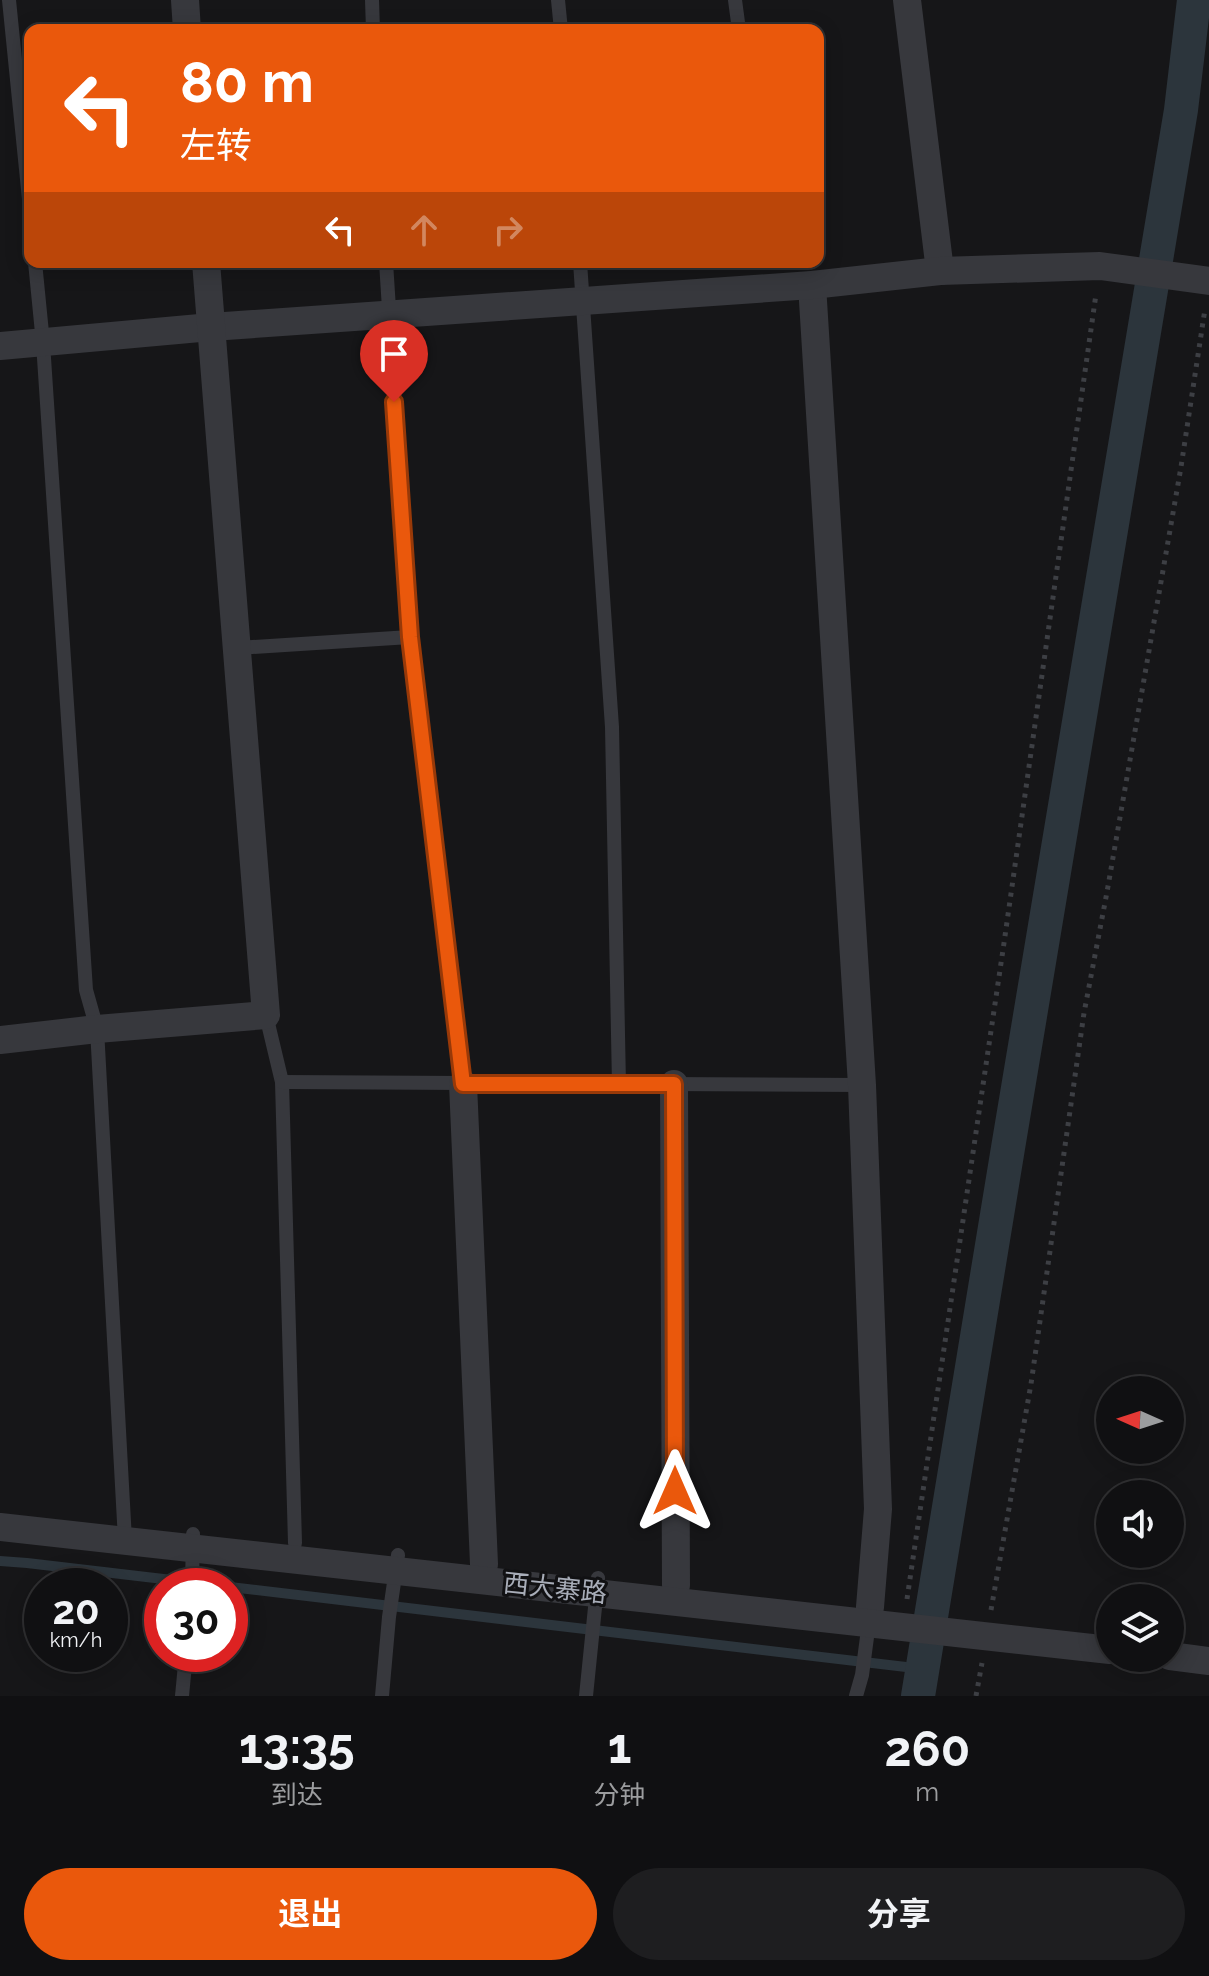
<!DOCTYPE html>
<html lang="zh">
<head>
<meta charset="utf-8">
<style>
  :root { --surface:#101012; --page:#1e1e20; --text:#f1f3f6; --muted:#9c9d9f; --line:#303032; --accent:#ea580c }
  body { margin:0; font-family:Raleway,"Noto Sans SC",sans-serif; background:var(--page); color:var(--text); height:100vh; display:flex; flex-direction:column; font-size:30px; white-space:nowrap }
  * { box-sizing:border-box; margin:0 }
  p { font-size:26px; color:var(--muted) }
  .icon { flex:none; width:44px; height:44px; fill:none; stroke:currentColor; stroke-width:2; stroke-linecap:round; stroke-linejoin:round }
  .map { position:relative; height:1696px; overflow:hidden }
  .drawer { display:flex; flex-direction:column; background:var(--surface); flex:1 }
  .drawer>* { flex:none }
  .hud { position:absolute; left:24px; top:24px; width:800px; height:244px; border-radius:16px; box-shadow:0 4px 20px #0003,0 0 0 2px var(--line); background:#ea580c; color:#fff; overflow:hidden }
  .needle { width:52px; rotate:273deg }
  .controls { position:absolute; left:1096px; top:1376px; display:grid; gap:16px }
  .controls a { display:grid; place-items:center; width:88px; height:88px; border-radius:50%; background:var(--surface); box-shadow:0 4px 20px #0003,0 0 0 2px var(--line); font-size:40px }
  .speed { position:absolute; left:24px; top:1568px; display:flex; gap:16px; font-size:40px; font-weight:700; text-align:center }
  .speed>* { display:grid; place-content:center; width:104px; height:104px; border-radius:50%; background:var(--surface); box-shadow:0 4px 20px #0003,0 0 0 2px var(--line); line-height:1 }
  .speed small { font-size:20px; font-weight:400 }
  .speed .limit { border:12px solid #d22; background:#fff; color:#111 }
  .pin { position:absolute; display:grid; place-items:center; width:68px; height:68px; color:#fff; margin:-82px -34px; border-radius:50% 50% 50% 0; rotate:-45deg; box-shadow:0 0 8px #0007 }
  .pin .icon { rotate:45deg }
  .me { position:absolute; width:88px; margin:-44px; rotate:0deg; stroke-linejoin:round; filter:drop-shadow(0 0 6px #0008) }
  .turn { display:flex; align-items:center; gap:28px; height:168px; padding:0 24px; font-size:36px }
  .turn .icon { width:104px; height:104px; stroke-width:2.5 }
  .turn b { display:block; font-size:56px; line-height:68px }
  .lanes { display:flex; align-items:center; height:76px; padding:0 24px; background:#0003; justify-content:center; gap:40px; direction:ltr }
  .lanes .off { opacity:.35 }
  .eta { display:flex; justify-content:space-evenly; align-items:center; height:136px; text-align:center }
  .eta b { font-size:48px; font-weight:700; line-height:56px }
  .primary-button { display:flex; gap:16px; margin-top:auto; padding:16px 24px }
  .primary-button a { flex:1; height:92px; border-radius:48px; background:var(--accent); color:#fff; font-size:32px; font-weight:700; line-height:92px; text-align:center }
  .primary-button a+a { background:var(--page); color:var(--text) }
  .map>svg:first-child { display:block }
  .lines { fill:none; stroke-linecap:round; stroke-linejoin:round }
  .stream { stroke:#2c353c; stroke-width:10 }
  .canal { stroke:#2c353c; stroke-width:34 }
  .path { stroke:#3d3f44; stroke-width:5; stroke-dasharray:4 6; stroke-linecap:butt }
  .lane { stroke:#37383d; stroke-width:14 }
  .street { stroke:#37383d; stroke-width:28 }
  .route-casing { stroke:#983908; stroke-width:20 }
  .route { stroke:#ea580c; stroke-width:14 }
  .labels { text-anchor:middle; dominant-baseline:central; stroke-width:6; stroke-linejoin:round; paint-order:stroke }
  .street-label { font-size:26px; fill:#a8adb8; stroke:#111113 }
</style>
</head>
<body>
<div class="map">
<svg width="1209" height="1696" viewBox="0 0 1209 1696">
  <rect width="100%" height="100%" fill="#161618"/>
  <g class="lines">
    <g class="stream">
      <path d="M0 1561 27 1563 223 1586"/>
      <path d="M230 1587 923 1669"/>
    </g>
    <path class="canal" d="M918 1696 1008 1148 1181 110 1194 0"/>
    <g class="path">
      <path d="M907 1599 1004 943 1096 294"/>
      <path d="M991 1610 1031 1384 1084 1013 1107 892 1181 467 1205 309"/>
      <path d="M976 1696 982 1663"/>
    </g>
    <g class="lane">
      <path d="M9 0 30 209"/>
      <path d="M372 0 373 30"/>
      <path d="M558 0 561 30"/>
      <path d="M735 0 739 30"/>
      <path d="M35 262 43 343 86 990 97 1029 125 1540"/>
      <path d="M386 262 410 637 463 1084"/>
      <path d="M580 262 612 727 619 1085"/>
      <path d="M237 648 410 637"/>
      <path d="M266 1015 282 1082 295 1543"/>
      <path d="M282 1082 862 1085"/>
      <path d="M192 1586 193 1534"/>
      <path d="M182 1696 186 1654"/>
      <path d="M382 1696 389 1617 398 1555"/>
      <path d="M586 1696 598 1578"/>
      <path d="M856 1696 862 1675 869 1622"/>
    </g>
    <g class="street">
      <path d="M185 0 187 30"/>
      <path d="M907 0 940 271"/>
      <path d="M812 285 862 1085 878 1509 870 1607"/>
      <path d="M0 346 211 327 812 285 940 271 1100 266 1209 281"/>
      <path d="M0 1040 97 1029 266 1015 206 262"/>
      <path d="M463 1084 484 1564"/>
      <path d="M674 1084 676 1585"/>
      <path d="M0 1527 1110 1650"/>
      <path d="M1170 1656 1209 1661"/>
    </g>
  </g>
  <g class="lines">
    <g class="route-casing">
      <path id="route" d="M394 402 410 637 463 1084H674L675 1491"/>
    </g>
    <use href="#route" class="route"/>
  </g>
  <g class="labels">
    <g class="street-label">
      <text transform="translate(555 1588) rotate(6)">西大寨路</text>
    </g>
  </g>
</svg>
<div class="controls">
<a><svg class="needle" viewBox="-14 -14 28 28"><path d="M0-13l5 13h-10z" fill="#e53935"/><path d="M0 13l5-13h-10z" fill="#9c9d9f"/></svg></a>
<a><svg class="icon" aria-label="sound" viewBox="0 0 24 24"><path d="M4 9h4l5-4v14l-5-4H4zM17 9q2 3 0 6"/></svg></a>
<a><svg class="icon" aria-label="layers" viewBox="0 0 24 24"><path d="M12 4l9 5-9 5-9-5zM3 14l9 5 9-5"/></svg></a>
</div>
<div class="speed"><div>20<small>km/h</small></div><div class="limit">30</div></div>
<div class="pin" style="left:394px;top:402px;background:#d93025"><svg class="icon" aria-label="arrive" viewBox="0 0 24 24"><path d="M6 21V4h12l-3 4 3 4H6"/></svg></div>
<svg class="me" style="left:675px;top:1491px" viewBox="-20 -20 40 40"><path d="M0-17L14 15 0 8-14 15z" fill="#ea580c" stroke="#fff" stroke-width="4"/></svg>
<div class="hud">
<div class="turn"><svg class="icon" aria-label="left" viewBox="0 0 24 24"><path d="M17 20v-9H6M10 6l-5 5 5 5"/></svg><div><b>80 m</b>左转</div></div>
<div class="lanes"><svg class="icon" aria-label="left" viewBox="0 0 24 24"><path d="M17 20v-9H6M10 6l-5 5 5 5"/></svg><svg class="icon off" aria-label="ahead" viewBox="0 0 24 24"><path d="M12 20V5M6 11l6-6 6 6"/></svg><svg class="icon off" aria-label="right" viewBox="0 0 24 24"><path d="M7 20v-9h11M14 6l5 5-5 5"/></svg></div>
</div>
</div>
<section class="drawer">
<div class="eta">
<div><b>13:35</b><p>到达</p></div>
<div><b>1</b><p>分钟</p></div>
<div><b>260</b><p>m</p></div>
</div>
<div class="primary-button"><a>退出</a><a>分享</a></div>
</section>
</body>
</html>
